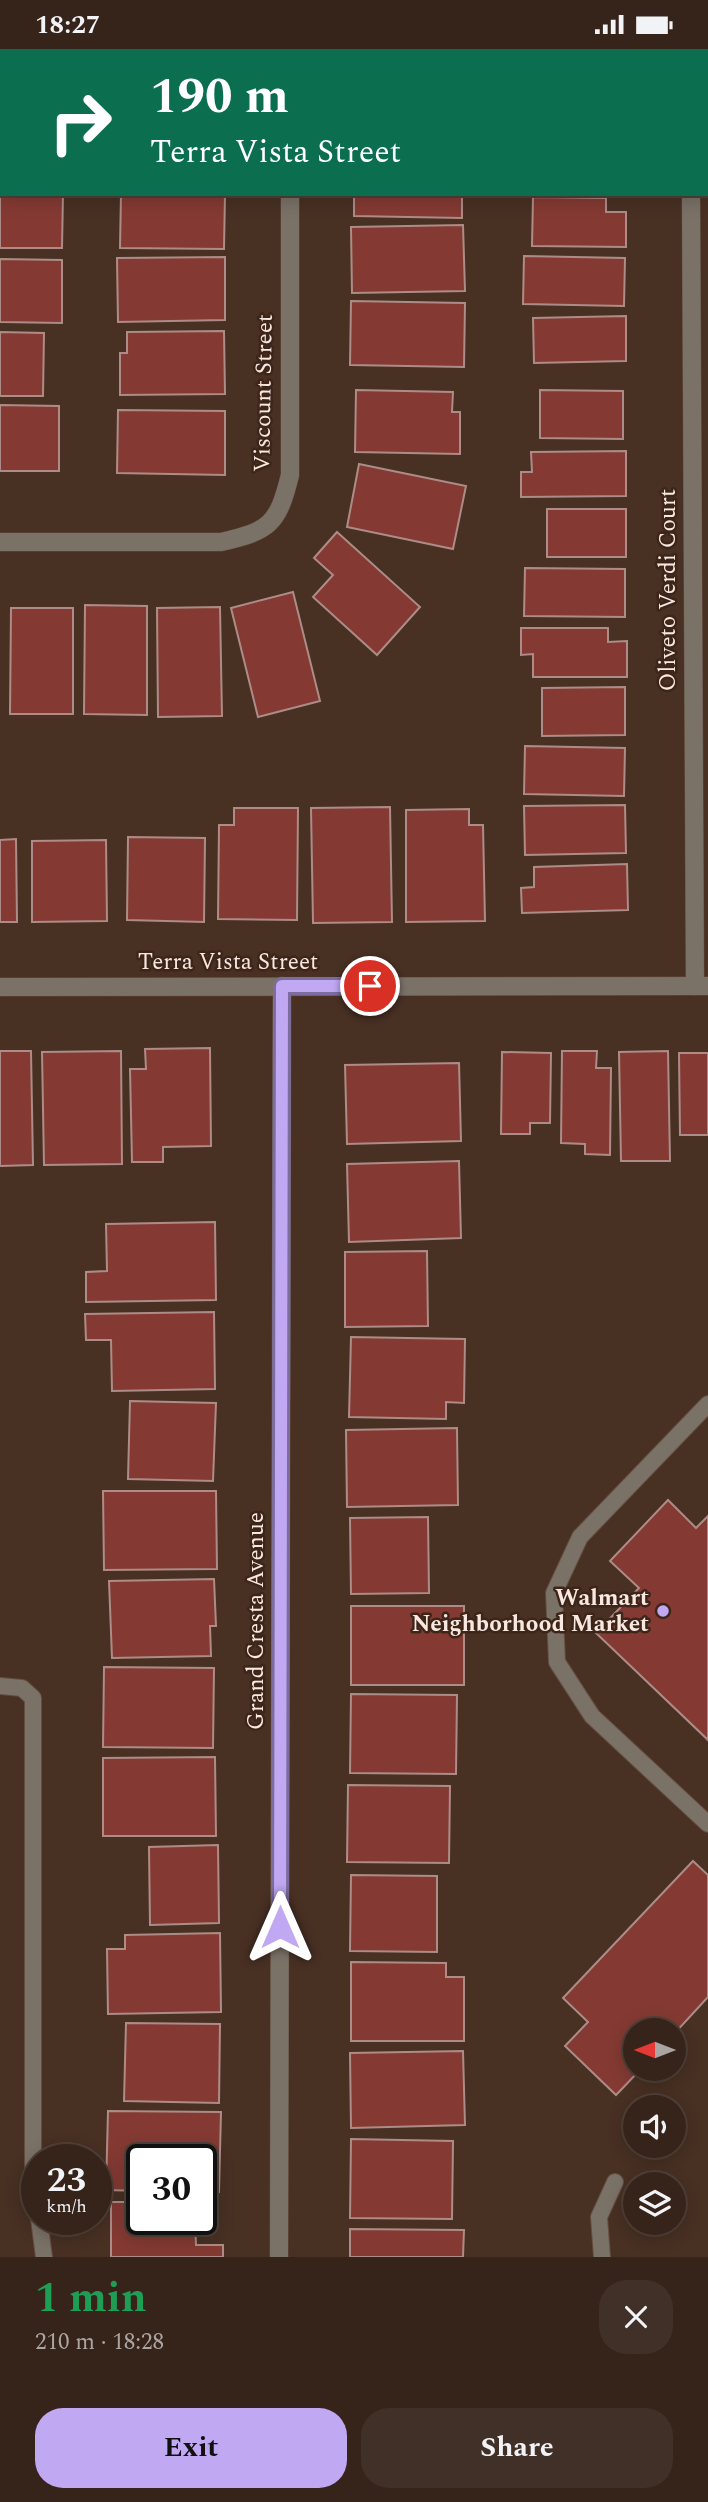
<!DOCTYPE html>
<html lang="en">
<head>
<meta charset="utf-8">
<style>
	body { margin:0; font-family:Spectral,serif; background:#413027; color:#f1f3f6; height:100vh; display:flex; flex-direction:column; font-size:26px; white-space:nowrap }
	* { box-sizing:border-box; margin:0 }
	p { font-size:23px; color:#aaa4a2 }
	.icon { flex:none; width:38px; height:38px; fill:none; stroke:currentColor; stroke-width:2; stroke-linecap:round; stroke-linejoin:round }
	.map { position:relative; height:2208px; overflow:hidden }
	.drawer { display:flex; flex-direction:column; background:#36241a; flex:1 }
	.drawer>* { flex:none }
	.guide { position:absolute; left:0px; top:0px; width:709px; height:147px; box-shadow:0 4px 18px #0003,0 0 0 2px #504139; background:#0b6e4f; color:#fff; overflow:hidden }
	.needle { width:46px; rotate:270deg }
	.controls { position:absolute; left:623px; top:1969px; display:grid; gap:14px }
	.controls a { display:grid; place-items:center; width:63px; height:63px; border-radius:50%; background:#36241a; box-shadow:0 4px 18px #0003,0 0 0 2px #504139; font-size:35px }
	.speed { position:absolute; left:21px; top:2095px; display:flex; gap:14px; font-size:35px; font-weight:700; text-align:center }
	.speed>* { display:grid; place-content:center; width:91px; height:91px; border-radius:50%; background:#36241a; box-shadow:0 4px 18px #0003,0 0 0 2px #504139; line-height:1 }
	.speed small { font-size:18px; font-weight:400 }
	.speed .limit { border:4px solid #111; border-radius:10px; background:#fff; color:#111 }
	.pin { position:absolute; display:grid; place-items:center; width:60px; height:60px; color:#fff; margin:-30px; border:4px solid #fff; border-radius:50%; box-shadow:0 2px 7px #0007 }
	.me { position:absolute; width:77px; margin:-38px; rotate:0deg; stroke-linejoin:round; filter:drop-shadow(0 0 5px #0008) }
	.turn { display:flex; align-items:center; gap:24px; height:147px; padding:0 35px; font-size:32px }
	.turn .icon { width:91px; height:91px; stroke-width:2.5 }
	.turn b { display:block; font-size:49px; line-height:60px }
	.round { display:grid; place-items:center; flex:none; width:74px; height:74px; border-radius:28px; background:#413027 }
	.overview { display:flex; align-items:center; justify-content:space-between; height:119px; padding:0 35px }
	h1 { font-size:42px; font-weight:700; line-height:52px; color:#1e9e55 }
	.cta { display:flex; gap:14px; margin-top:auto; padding:14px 35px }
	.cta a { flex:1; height:80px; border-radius:28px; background:#c0a8f3; color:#111; font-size:28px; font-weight:700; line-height:80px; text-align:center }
	.cta a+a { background:#413027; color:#f1f3f6 }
	.status { display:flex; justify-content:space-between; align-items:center; height:49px; padding:0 35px; background:#36241a; direction:ltr }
	.status svg { height:19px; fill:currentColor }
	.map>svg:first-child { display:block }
	.building { fill:#843a33; stroke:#ad8c87; stroke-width:2 }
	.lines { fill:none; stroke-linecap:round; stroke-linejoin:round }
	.lane-casing { stroke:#644d41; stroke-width:18 }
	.street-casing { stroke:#644d41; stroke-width:19 }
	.path { stroke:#927e73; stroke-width:4.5; stroke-dasharray:5 5; stroke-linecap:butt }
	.lane { stroke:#7a7167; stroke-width:16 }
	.street { stroke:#7a7167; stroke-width:18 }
	.route-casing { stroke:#7d6d9e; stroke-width:18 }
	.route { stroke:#c0a8f3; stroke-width:12 }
	.poi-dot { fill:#c0a8f3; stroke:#3d2619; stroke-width:2.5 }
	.labels { text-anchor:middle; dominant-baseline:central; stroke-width:5; stroke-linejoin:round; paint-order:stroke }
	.street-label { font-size:23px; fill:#f8e8e0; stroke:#3d2619 }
	.poi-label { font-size:23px; font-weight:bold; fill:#f8e8e0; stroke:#3d2619; text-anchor:end }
</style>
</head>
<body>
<div class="status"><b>18:27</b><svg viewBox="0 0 49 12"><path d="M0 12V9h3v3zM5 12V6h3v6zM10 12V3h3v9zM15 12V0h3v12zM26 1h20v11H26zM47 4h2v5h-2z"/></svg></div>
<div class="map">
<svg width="708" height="2208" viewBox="0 0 708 2208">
	<rect width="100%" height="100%" fill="#483023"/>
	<!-- building -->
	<g class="building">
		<polygon points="0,0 63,0 63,2 2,2 0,50"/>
		<rect x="120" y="0" width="103" height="2"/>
		<rect x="0" y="60" width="2" height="65"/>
		<polygon points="0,135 2,145 63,145 62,199 0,199"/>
		<polygon points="121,145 225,145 224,200 120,199"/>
		<polygon points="354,145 462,145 462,169 354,167"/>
		<polygon points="533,148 606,149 606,163 626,163 626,198 532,197"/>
		<polygon points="463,176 465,242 352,244 351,178"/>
		<polygon points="524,207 625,209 624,257 523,255"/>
		<polygon points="225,208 225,271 118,273 117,209"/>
		<polygon points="0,210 62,211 62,274 0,273"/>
		<polygon points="351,252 465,254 464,318 350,316"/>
		<polygon points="626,267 626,312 534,314 533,269"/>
		<polygon points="224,282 225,345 120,346 120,304 127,304 127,283"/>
		<polygon points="0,283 44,284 43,347 0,347"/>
		<polygon points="356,341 453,343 452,363 460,363 460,405 355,403"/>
		<polygon points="540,341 623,342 623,390 540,389"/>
		<polygon points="0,356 59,357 59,422 0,422"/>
		<polygon points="118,361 225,362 225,426 117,424"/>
		<polygon points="626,402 626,447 521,448 521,423 532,423 531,403"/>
		<polygon points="359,415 466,437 453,500 347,478"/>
		<rect x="547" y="460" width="79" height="48"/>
		<polygon points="337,483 420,558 377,606 313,548 333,526 314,509"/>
		<polygon points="525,519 625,520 625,568 524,567"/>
		<polygon points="293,543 320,652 258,668 231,559"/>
		<polygon points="85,556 147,557 147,666 84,665"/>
		<polygon points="220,558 222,667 158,668 157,559"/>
		<polygon points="11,559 73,559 73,665 10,665"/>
		<polygon points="521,579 608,579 608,593 627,592 627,628 533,628 533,605 521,606"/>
		<polygon points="625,638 625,686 542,687 542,639"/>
		<polygon points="525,697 625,699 624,747 524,745"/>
		<polygon points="625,756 626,804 525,806 524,757"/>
		<polygon points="390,758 392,873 313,874 311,759"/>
		<polygon points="234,759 298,759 297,871 218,870 219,776 234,776"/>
		<polygon points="469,760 469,776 483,776 485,872 406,873 406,761"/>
		<polygon points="128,788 205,789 204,873 127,871"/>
		<polygon points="16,790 17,873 0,873 0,791"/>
		<polygon points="106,791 107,872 32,873 32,792"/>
		<polygon points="627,815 628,861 522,864 521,839 534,838 534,818"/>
		<polygon points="210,999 211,1097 163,1098 163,1113 132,1113 130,1020 146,1020 145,1000"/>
		<polygon points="0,1002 31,1002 33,1116 0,1117"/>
		<polygon points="121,1002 122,1115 44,1116 42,1003"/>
		<polygon points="562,1002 597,1002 596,1019 611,1019 610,1106 585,1105 585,1095 561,1094"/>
		<polygon points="668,1002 670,1112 621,1112 619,1003"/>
		<polygon points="502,1003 551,1004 550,1074 530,1074 530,1085 501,1085"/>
		<polygon points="679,1004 708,1004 708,1086 680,1086"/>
		<polygon points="459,1014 461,1092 347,1095 345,1016"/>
		<polygon points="459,1112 461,1189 349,1193 347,1115"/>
		<polygon points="215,1173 216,1251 86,1253 86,1223 107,1222 106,1175"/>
		<polygon points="427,1202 428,1277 345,1278 345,1203"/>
		<polygon points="214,1263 215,1340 112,1342 111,1291 86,1291 85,1265"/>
		<polygon points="351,1288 465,1290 464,1354 446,1353 446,1370 349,1368"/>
		<polygon points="130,1352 216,1354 213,1432 128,1430"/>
		<polygon points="457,1379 458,1456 347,1458 346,1381"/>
		<polygon points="103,1442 216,1442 217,1520 104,1521"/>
		<polygon points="668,1451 696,1479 708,1467 708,1691 596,1584 639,1539 610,1512"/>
		<polygon points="428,1468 429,1544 351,1545 350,1469"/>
		<polygon points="214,1530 216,1577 210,1577 211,1607 112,1609 109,1532"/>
		<rect x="351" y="1557" width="113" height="79"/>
		<polygon points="104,1618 214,1619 213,1699 103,1698"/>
		<polygon points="351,1645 457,1646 456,1725 350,1724"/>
		<polygon points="215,1708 216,1787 103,1787 103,1709"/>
		<polygon points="348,1736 450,1737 449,1814 347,1813"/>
		<polygon points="218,1796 219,1874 150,1876 149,1798"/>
		<polygon points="693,1812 708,1826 708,1948 674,1985 674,1981 635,1981 635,2020 641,2020 616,2046 565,1997 588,1973 563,1949"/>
		<polygon points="351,1826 437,1827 437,1903 350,1902"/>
		<polygon points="220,1884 221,1963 108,1965 107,1900 125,1900 125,1886"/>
		<polygon points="351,1913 446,1914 446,1928 464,1928 464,1992 351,1992"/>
		<polygon points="126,1974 220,1975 219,2054 124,2052"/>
		<polygon points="463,2002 465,2076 351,2079 350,2004"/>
		<polygon points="108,2062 221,2063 219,2143 201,2143 201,2110 142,2110 142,2142 106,2141"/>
		<polygon points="351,2090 453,2092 452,2170 350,2169"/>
		<polygon points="111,2153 142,2153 142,2170 195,2170 196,2196 223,2196 223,2208 111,2208"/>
		<polygon points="350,2180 464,2181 463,2208 350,2208"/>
	</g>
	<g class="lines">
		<defs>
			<g id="lane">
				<polyline points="708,1355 580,1488 554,1544 557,1613 592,1667 708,1775"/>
				<polyline points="0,1637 22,1639 33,1649 33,2130 37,2156"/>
				<polyline points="39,2170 44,2208"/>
				<polyline points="602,2208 599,2168 615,2133"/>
			</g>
			<g id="street">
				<polyline points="289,0 289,2"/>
				<polyline points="691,0 691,2"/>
				<polyline points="691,145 695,937"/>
				<path d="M0,493H221C270,482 278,475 290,426V145"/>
				<polyline points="0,938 708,937"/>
				<polyline points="279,2208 282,937"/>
			</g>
		</defs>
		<!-- lane casing -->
		<use href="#lane" class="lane-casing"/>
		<!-- street casing -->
		<use href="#street" class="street-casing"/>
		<!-- path -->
		<polyline class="path" points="410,0 413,2"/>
		<!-- lane -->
		<use href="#lane" class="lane"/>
		<!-- street -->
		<use href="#street" class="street"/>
	</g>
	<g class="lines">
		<defs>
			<polyline id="route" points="280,1878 282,937 370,937"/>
		</defs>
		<!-- route casing -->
		<use href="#route" class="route-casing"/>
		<!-- route -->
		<use href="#route" class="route"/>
	</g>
	<!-- markers -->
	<circle class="poi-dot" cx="663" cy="1562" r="7"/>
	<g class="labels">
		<!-- street labels -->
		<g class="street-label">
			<text transform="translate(264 344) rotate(-89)">Viscount Street</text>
			<text transform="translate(668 541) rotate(-90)">Oliveto Verdi Court</text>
			<text x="228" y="913">Terra Vista Street</text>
			<text transform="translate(256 1572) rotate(-90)">Grand Cresta Avenue</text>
		</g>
		<!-- poi labels -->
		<g class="poi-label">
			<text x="649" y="1549">Walmart<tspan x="649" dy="26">Neighborhood Market</tspan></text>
		</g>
	</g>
</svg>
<div class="controls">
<a><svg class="needle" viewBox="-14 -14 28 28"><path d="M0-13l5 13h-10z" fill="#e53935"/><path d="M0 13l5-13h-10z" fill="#aaa4a2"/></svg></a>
<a><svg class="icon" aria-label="sound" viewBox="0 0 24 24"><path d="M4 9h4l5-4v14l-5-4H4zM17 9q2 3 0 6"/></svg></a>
<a><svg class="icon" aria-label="layers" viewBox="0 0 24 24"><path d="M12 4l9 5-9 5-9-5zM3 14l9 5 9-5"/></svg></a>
</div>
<div class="speed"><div>23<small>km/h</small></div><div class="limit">30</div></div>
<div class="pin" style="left:370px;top:937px;background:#d93025"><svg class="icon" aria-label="arrive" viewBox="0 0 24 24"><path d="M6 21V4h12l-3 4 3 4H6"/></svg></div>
<svg class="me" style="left:280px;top:1878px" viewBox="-20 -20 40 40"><path d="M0-17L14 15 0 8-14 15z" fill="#c0a8f3" stroke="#fff" stroke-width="4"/></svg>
<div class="guide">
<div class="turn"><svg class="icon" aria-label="right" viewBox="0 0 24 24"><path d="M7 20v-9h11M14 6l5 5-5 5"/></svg><div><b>190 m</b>Terra Vista Street</div></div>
</div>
</div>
<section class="drawer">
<div class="overview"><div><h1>1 min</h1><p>210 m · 18:28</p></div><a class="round"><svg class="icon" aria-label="close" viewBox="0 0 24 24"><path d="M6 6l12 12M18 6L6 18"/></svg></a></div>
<div class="cta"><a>Exit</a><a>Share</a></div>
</section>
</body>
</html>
